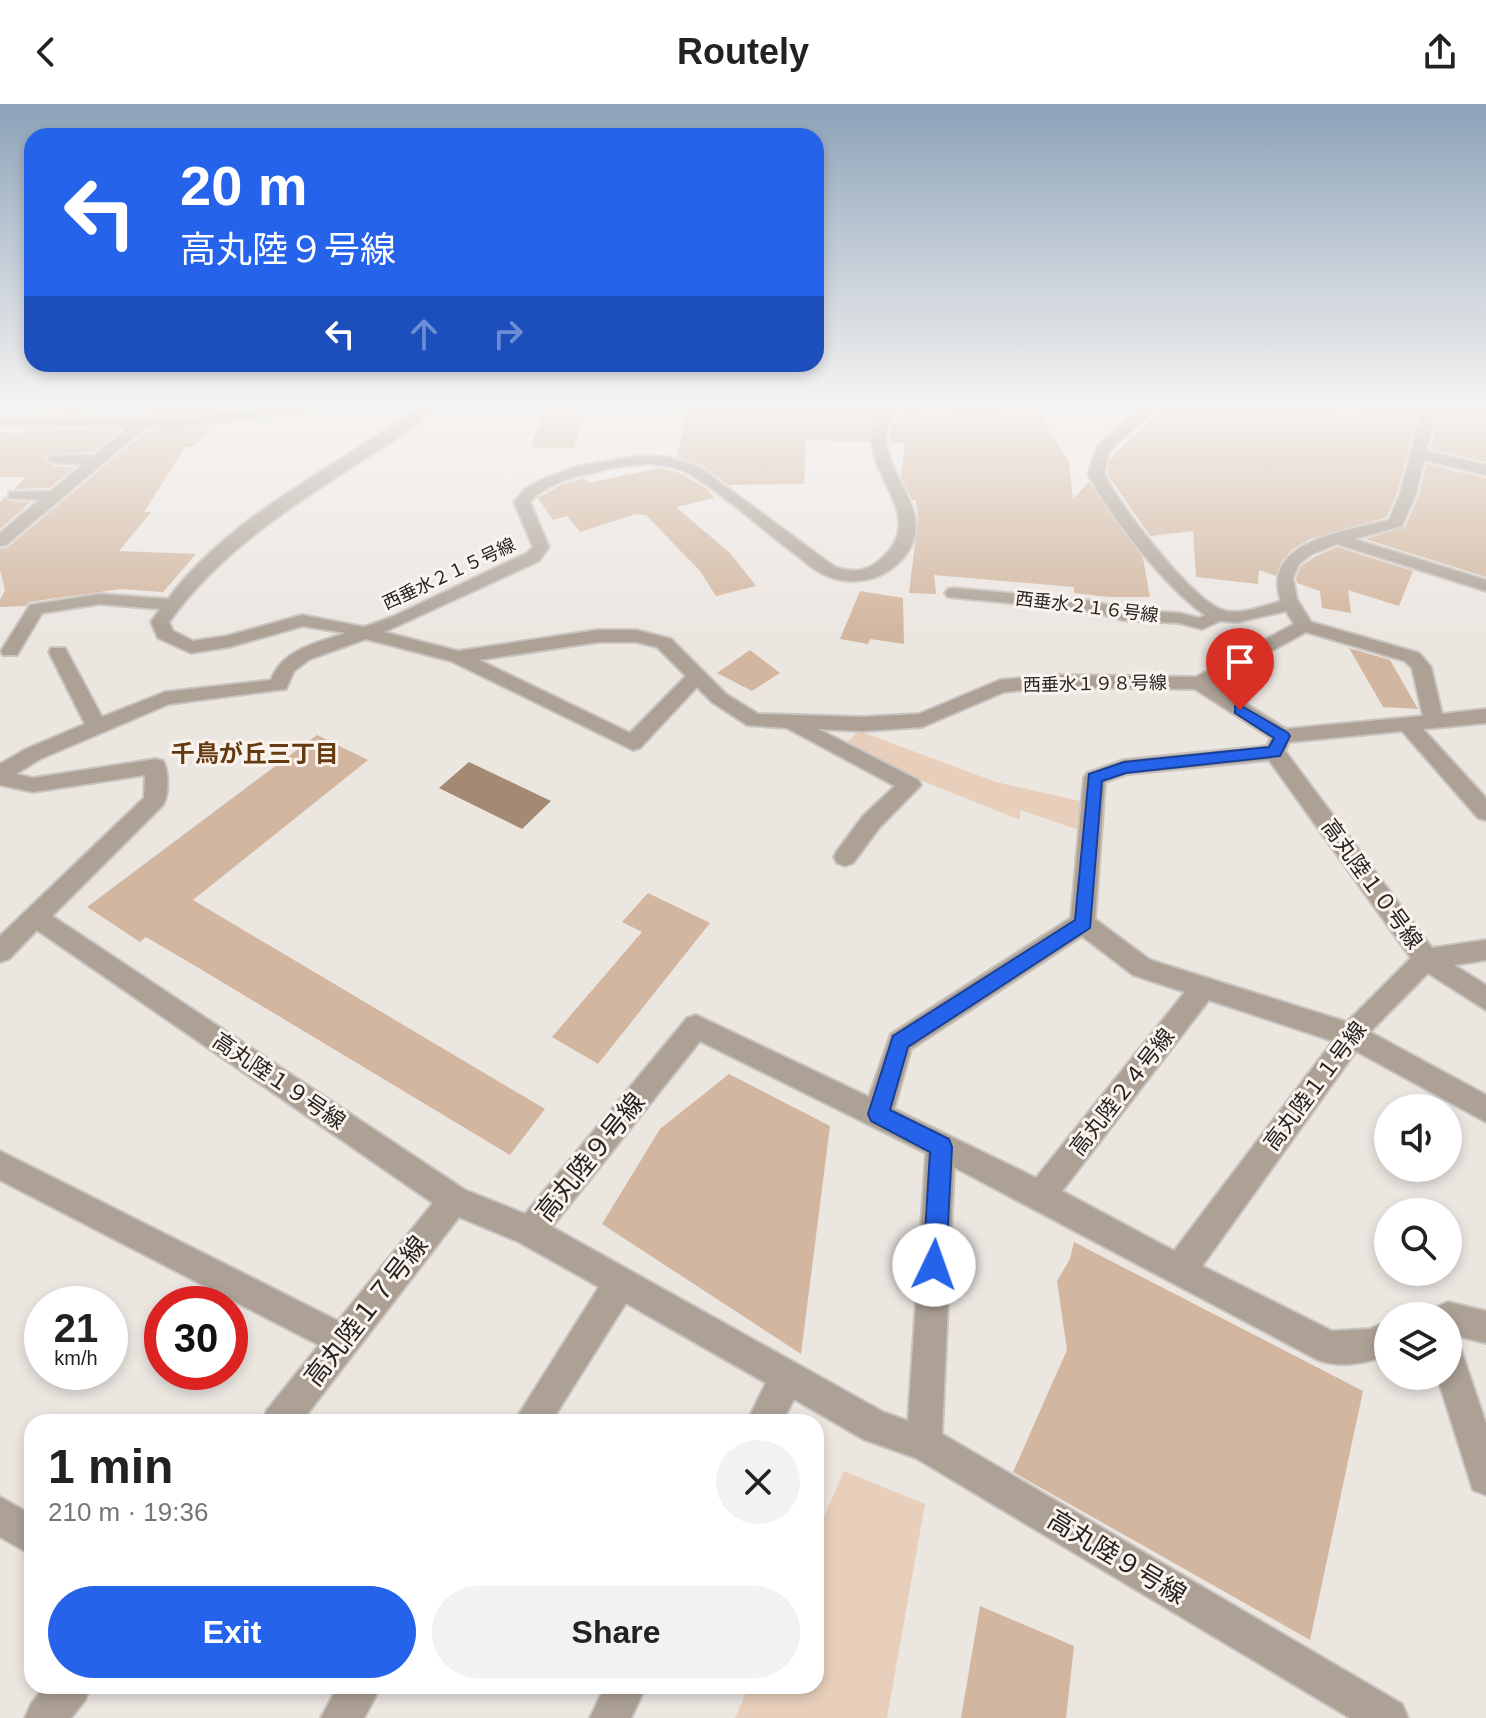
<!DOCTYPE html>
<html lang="en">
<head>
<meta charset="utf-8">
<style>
	body { margin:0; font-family:Helvetica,"Noto Sans JP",sans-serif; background:#f2f2f2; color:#222; height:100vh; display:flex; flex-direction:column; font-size:30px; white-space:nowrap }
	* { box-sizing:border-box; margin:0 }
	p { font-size:26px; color:#767676 }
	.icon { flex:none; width:44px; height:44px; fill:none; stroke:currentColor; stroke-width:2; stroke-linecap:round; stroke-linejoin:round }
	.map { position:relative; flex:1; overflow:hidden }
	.drawer { position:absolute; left:24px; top:1310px; width:800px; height:280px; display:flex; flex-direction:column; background:#fff; border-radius:24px; box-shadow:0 4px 12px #0003 }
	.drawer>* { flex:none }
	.top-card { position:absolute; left:24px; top:24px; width:800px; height:244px; border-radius:24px; box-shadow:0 4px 12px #0003; background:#2563eb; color:#fff; overflow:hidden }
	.tools { position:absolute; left:1374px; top:990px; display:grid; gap:16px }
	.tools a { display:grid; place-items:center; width:88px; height:88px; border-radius:50%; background:#fff; box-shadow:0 4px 12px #0003; font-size:40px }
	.speed { position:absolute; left:24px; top:1182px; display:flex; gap:16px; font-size:40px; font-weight:700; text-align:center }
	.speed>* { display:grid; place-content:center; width:104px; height:104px; border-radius:50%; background:#fff; box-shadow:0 4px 12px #0003; line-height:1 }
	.speed small { font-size:20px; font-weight:400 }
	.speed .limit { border:12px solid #d22; background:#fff; color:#111 }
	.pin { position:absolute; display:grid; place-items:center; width:68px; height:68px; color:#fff; margin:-82px -34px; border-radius:50% 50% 50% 0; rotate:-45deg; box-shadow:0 0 8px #0007 }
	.pin .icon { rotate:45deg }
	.me { position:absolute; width:88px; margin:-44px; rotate:3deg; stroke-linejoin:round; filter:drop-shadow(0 0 6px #0008) }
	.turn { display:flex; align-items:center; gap:28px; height:168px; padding:0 24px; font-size:36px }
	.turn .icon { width:104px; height:104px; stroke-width:2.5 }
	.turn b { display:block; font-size:56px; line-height:68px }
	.lanes { display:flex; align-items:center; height:76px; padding:0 24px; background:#0003; justify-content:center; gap:40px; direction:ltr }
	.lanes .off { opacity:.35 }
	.round { display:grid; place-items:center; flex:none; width:84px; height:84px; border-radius:42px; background:#f2f2f2 }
	.overview { display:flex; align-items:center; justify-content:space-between; height:136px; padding:0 24px }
	h1 { font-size:48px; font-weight:800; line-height:60px }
	.primary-button { display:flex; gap:16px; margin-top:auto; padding:16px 24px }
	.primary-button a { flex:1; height:92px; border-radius:48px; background:#2563eb; color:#fff; font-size:32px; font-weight:800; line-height:92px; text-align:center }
	.primary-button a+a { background:#f2f2f2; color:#222 }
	header { display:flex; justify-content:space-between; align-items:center; height:104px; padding:0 24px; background:#fff; font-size:36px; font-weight:800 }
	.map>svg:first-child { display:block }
	.green { fill:#e8cfbb }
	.water { fill:#a48973 }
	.building { fill:#d2b69f }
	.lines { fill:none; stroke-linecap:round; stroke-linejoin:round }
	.minor-casing { stroke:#c8c3be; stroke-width:4 }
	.minor { fill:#ada196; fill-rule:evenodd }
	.route { fill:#2563eb; stroke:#184099; stroke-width:2 }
	.labels { text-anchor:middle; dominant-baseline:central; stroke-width:6; stroke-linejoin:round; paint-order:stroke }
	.far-street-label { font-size:18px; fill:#262321; stroke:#faf3ee }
	.street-label { font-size:22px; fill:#262321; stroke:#faf3ee }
	.neighbourhood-label { font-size:24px; font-weight:bold; fill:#643a10; stroke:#faf3ee }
	.near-street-label { font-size:26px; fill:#262321; stroke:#faf3ee }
</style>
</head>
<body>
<header><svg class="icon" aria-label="back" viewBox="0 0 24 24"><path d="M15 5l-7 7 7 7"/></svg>Routely<svg class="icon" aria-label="share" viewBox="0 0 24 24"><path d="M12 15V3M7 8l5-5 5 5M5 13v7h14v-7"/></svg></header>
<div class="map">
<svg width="1486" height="1614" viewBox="0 0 1486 1614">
	<rect width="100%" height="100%" fill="#ece6e1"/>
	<!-- green -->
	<g class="green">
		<polygon points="859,627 996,678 1084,698 1082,727 1020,706 1020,716 840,644"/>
		<polygon points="844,1367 925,1400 887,1614 735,1614 749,1582 816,1582 816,1431"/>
	</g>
	<!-- water -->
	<polygon class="water" points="469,658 551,697 522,725 439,684"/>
	<!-- building -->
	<g class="building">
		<polygon points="46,302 89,302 80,311 38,310"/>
		<polygon points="156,302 228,302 225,306 181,312 147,312"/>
		<polygon points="688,302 871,302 880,303 870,326 870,338 806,336 804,380 728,381 701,361 677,353"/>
		<polygon points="951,302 997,302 998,310 1039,309 1069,358 1073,395 1089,378 1143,454 1150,493 1109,493 1074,489 1074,483 934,471 936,490 909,489 918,415 916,396 912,396 901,373 905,339 890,339 890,327 900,305 952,308"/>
		<polygon points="1164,302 1222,302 1259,317 1266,314 1271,302 1298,302 1318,307 1320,303 1357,311 1357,302 1420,302 1397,389 1387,413 1310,435 1293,445 1281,458 1276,472 1259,466 1258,480 1196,473 1193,427 1150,432 1107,370 1110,355"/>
		<polygon points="1440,302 1486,302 1486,358 1430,345"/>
		<polygon points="543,310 584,311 574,344 530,343"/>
		<polygon points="211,322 194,343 185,343 144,408 151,408 119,447 196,450 163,488 121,485 29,498 26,502 0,503 0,496 5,486 0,466 0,445 8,443 147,326"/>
		<polygon points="25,324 121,326 93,348 48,350 45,356 54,362 75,363 50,384 14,385 26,373 0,373 0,328 21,329"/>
		<polygon points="1426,360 1486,374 1486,473 1365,435 1405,423 1419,391"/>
		<polygon points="659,364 678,368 706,384 714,394 676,403 730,449 756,482 716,492 700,467 646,411 636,410 580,428 567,412 553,416 538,394 561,381 584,374 589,379"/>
		<polygon points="6,392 9,397 31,398 0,425 0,398"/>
		<polygon points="1337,443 1413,467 1399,502 1348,486 1351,509 1322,504 1320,487 1297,479 1296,474 1301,462 1314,453"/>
		<polygon points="860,487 903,494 904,540 870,535 868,540 840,535"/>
		<polygon points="1349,544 1390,556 1418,605 1383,603"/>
		<polygon points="750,546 780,569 752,587 717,569"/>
		<polygon points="317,631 368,656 193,796 545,1005 510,1051 197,863 146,833 140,838 87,803"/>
		<polygon points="648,789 710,819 598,960 552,933 642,828 622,818"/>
		<polygon points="729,970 830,1022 801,1250 602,1120 660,1025"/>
		<polygon points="1074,1138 1363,1287 1310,1536 1013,1368 1067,1246 1057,1177 1070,1155"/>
		<polygon points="980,1502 1074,1542 1066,1614 961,1614"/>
	</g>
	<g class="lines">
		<defs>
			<g id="minor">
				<polygon points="278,302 315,302 308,306 181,323 146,323 6,441 0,442 0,429 39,396 9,394 9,388 51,387 83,360 55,359 48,355 50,352 94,351 129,323 0,321 0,313 181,315"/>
				<path d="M420,302H436C412,328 375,347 346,367C279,410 216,453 169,518L173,527L193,537L227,532L302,511L364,523L392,513L527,449L533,443L514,398L525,385L539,377L575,363L637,352L668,353L699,363L835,463C853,469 867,468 881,455C928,413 868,376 872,330C873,321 880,310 884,302H898C894,310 887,320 886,330C883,370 932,404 910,444C893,474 856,485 825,471C813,466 802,455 791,447C758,422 725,391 690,370C662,354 624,361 595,368C572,373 546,380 530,398L549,443L539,457L384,528L458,547L598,526H636L671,535L726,590L758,610L863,613L919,610L1000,576L1054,571L1196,573L1294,520L1286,507L1238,518L1220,517L1202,525L1179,519L1123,516L1091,507L948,493L945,489L948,485L954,484L1093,497L1124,506L1179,509L1199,514L1205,511C1164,482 1111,414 1088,370L1097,342L1143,302H1158L1109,347L1104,370C1121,403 1187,490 1220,505C1238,513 1263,502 1281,497C1259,436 1349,427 1389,416L1400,390L1423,302H1437L1426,347L1486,361V371L1424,356L1416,390L1402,422L1354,435L1486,476V487L1337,440L1312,450L1299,460L1293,474L1297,495L1311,518L1419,549L1431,563L1442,610L1486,605V619L1423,625L1486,694V716L1478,714L1402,627L1289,638L1285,647L1432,844L1486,836V856L1454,861L1486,881V906L1428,869L1370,928L1486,991V1018L1356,947L1202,1162L1332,1227L1370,1225L1388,1217V1250C1368,1260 1339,1264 1318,1256L954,1063L942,1330L1402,1600L1408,1614H1350L916,1354L863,1335L794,1295L782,1318H747L766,1279L626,1199L551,1318H514L599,1183L519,1138L459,1113L301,1318H262L267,1306L319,1241L0,1076V1047L338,1217L433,1099L37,826L9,855L0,858V832L144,694L145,671L33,688L0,681V660L26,645L85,620L49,548L51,544H65L102,613L165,588L271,576C282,545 318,539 346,529L303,522L229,543L191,549L158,534L151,518L160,505L100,500L42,509L17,551H3L1,547L30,501L100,490L168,495C231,410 336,364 420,302ZM1306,528L1405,557L1412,564L1423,612L1286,625L1213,579ZM366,535L451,557L633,646L640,644L697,583L712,598L747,621L787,624L895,682L863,712L837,747L834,753L837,759L845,762L853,759L879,724L921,681L918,676L818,625L863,627L922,623L1004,588L1054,583L1195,585L1271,634L1267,642L1124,656L1087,669L1084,674L1071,814L891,930L869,993L696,911L687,914L525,1110L465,1086L52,812L163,701C169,691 169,667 163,657L156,655L33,674L16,670L40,655L169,600L286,585L294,567L310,555ZM598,538H636L657,543L686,572L630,629L479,556ZM1269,656L1411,854L1347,918L1150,856L1095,815L1105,678L1127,670ZM1082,832L1133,871L1185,888L1036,1074L894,1005L911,945ZM1209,896L1333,937L1174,1147L1062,1087ZM700,937L926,1049L908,1317L883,1308L552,1123Z"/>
				<polygon points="1225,302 1268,302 1263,313 1258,314"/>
				<polygon points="1448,1198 1486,1207 1486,1239 1448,1230 1448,1212 1433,1212 1437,1203"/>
				<polygon points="1448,1238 1460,1243 1486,1320 1486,1391 1473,1386 1437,1272 1448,1272"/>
				<polygon points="0,1393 32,1411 32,1451 0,1433"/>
				<polygon points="45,1582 91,1582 85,1596 71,1614 25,1614 31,1600"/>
				<polygon points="338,1582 381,1582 364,1614 321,1614"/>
				<polygon points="605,1582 646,1582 631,1614 590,1614"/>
			</g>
		</defs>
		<!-- minor casing -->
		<use href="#minor" class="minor-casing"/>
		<!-- minor -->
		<use href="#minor" class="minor"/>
	</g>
	<!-- sky -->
	<linearGradient id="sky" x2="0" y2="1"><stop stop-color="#8da3b9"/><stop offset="0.57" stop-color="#f6f4f2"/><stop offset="1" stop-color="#f6f4f2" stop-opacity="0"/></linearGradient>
	<rect width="1486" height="528" fill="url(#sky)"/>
	<!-- route -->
	<polygon class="route" points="1240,601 1288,629 1290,632 1280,652 1126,669 1102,677 1090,824 908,943 890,1006 949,1035 952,1043 946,1161 943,1169 934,1173 926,1169 923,1161 930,1048 871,1017 868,1010 893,932 1075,816 1089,670 1124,658 1269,643 1274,634 1235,609 1235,602"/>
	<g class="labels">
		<!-- far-street labels -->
		<g class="far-street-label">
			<text transform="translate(449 470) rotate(-25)">西垂水２１５号線</text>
			<text transform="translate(1087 503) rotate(7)">西垂水２１６号線</text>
			<text transform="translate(1095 580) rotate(-1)">西垂水１９８号線</text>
		</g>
		<!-- street labels -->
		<g class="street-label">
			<text transform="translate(1372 780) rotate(54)">高丸陸１０号線</text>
			<text transform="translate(279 977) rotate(34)">高丸陸１９号線</text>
			<text transform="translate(1315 982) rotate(-53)">高丸陸１１号線</text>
			<text transform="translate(1122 988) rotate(-52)">高丸陸２４号線</text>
		</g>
		<!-- neighbourhood labels -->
		<g class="neighbourhood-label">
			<text x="255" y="649">千鳥が丘三丁目</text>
		</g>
		<!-- near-street labels -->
		<g class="near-street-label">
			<text transform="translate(590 1053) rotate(-51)">高丸陸９号線</text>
			<text transform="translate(366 1207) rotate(-52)">高丸陸１７号線</text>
			<text transform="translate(1117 1453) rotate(31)">高丸陸９号線</text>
		</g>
	</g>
</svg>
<div class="tools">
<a><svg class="icon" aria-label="sound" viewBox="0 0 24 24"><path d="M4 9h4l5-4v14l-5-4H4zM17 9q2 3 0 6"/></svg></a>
<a><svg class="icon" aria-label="search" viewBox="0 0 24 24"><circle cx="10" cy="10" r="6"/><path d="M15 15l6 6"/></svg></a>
<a><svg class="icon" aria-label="layers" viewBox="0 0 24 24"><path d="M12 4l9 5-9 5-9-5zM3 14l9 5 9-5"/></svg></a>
</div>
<div class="speed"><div>21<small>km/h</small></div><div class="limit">30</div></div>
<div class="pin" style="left:1240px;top:606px;background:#d93025"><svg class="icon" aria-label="arrive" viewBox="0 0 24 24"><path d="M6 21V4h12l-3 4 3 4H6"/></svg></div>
<svg class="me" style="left:934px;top:1161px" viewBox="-20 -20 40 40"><circle r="19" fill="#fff"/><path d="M0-13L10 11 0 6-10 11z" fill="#2563eb"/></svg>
<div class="top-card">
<div class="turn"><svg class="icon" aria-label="left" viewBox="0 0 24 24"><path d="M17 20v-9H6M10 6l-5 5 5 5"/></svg><div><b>20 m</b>高丸陸９号線</div></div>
<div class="lanes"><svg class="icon" aria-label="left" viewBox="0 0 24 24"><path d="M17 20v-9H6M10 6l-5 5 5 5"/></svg><svg class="icon off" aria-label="ahead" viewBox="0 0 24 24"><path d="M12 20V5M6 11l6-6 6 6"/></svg><svg class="icon off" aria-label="right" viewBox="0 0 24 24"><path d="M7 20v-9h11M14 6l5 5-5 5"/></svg></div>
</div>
<section class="drawer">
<div class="overview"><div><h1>1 min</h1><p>210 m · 19:36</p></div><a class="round"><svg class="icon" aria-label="close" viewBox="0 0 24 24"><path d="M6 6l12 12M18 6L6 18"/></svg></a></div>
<div class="primary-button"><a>Exit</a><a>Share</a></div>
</section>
</div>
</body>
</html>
